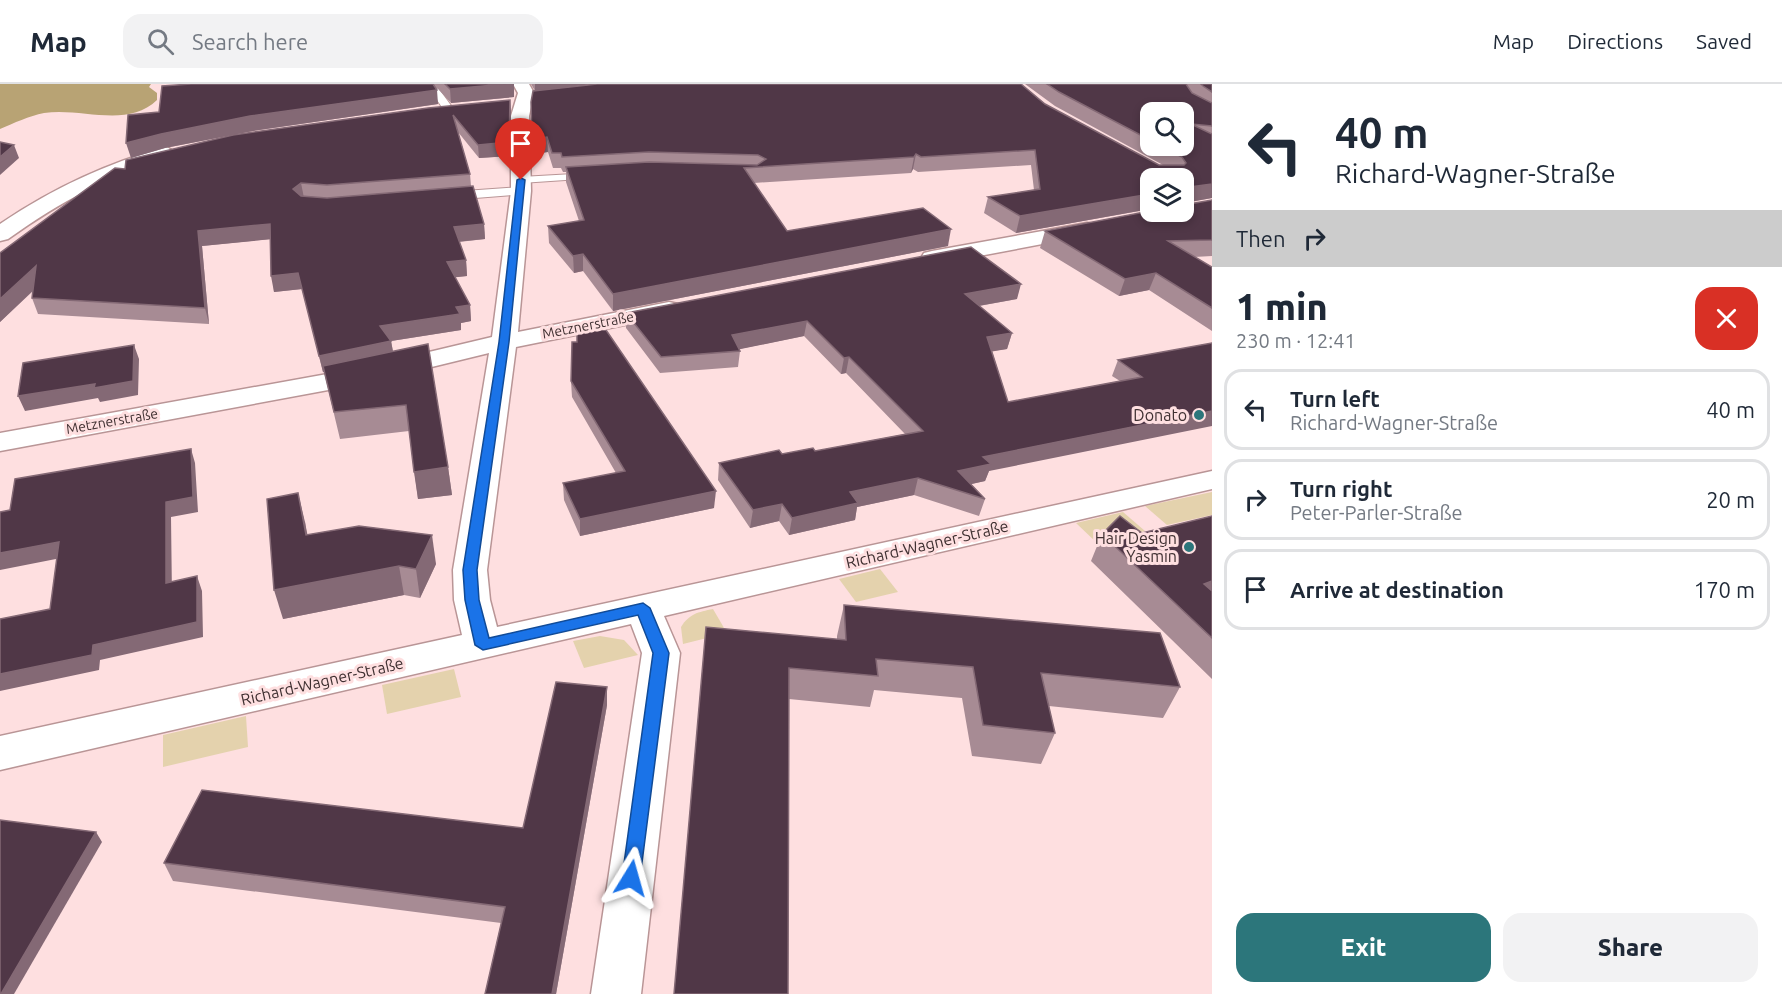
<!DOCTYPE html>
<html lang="en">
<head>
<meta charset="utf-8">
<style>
	body { margin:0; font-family:Ubuntu,sans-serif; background:#f2f2f3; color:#1f2937; height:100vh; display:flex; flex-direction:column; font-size:22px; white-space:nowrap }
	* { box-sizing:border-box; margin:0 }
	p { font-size:20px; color:#747a83 }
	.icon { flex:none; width:33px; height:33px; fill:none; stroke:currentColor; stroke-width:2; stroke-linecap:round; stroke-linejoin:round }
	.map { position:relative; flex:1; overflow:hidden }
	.sheet { display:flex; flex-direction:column; background:#fff; width:570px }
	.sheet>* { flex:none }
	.top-card { background:#fff; color:#1f2937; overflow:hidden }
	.tools { position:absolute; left:1140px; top:18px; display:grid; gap:12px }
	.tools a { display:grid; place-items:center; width:54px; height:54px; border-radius:12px; background:#fff; box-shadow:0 3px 9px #0003; font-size:30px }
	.pin { position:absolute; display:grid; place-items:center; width:51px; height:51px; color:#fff; margin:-62px -26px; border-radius:50% 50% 50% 0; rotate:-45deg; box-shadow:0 0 6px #0007 }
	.pin .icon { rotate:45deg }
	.me { position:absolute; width:66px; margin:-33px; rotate:8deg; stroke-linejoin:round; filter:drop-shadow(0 0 4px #0008) }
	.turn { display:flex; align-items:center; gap:21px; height:126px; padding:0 24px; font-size:27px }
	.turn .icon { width:78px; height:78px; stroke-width:2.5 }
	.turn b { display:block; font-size:42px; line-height:51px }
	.then { display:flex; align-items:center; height:57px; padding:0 24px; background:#0003; gap:12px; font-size:22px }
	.round { display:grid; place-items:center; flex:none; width:63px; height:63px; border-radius:18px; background:#f2f2f3 }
	.summary { display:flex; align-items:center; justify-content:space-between; height:102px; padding:0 24px }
	h1 { font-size:36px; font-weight:800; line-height:45px }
	.button { display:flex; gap:12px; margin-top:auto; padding:12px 24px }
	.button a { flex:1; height:69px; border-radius:18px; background:#2c767b; color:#fff; font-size:24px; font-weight:800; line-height:69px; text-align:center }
	.button a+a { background:#f2f2f3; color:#1f2937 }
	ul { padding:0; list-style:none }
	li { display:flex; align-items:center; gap:18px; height:81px; margin:0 12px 9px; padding:0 12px; border:3px solid #e0e1e3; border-radius:18px }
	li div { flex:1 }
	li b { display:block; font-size:22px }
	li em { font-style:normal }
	header { display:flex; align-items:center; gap:36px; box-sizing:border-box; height:84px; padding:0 30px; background:#fff; border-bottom:2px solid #e0e1e3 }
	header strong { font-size:28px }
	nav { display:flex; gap:33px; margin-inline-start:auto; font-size:21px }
	.search { width:420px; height:54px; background:#f2f2f3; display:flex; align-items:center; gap:15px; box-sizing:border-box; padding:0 21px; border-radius:18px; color:#747a83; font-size:22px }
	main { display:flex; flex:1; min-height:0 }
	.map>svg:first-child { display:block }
	.green { fill:#e4d2ad }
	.forest { fill:#b8a374 }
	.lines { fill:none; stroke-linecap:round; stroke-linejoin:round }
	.service-casing { stroke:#b99596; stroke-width:2 }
	.minor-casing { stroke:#b99596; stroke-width:3 }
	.service { fill:#fff; fill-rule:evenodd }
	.minor { fill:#fff; fill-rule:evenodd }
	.wall { fill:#a78b94; fill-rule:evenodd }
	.shaded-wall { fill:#846975 }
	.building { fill:#503747; stroke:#846975; stroke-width:1.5 }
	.route { fill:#1a73e8; stroke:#114b97; stroke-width:1.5 }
	.poi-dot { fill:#2c767b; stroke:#fedfe0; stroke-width:2 }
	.labels { text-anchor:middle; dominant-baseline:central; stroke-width:6; stroke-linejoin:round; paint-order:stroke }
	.far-street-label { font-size:14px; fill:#3f3031; stroke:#fedfe0 }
	.poi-label { font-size:16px; fill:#3f3031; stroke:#fedfe0; text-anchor:end }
	.street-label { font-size:16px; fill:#3f3031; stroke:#fedfe0 }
</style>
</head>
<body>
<header>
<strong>Map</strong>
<div class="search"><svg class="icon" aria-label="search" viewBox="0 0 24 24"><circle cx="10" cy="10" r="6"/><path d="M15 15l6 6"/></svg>Search here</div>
<nav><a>Map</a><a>Directions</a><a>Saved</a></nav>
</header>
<main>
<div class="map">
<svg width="1212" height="910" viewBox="0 0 1212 910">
	<rect width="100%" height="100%" fill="#fedfe0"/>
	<!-- green -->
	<g class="green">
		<polygon points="1212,408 1212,431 1167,441 1145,422"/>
		<polygon points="1123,428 1145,447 1097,459 1076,439"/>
		<polygon points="880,485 898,508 856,518 839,495"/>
		<path d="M713,525L727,549L683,560L681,543C689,530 698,528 713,525Z"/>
		<polygon points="600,552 624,556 638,571 584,584 573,557"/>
		<polygon points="454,585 461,613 387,630 382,601"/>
		<polygon points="246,632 248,663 163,683 163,651"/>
	</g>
	<!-- forest -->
	<path class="forest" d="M0,0H151L149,3L157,9V16C127,45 81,23 44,29C29,32 14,39 0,45Z"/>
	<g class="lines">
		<defs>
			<g id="service">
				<polygon points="407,0 436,1 455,27 446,29 430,6 411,4"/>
				<polygon points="591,89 595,90 595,94 521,99 515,96 521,93"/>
				<polygon points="521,103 525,104 525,110 450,116 444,112 450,108"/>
			</g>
			<g id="minor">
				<polygon points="513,0 529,0 534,9 529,32 531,107 518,248 669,218 678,220 681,225 678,230 669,232 516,263 487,486 490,516 497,543 1212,387 1212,405 664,532 680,569 641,910 591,910 642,569 631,540 0,686 0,652 462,551 454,516 453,486 489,269 366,299 0,367 0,349 366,283 492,253 511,107 511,32 518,9"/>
				<path d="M167,63L176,69L174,73C112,89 60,118 8,155L0,157V140C52,105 106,79 167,63Z"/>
				<polygon points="1087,139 1095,140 1098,145 1095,150 932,181 924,179 921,174 924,169 932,167"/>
			</g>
		</defs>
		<!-- service casing -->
		<use href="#service" class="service-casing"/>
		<!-- minor casing -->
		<use href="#minor" class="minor-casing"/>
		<!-- service -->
		<use href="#service" class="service"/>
		<!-- minor -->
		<use href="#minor" class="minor"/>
	</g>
	<!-- wall -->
	<g class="wall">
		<polygon points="191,0 514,0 514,13 451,19 438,5 435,4 438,20 253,47 165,64 131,74 159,28"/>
		<polygon points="531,0 592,0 535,7"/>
		<path d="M597,0L1045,20L1159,81H1163L1055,22L1025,0H1212V114L1184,119V121L1212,116V172L1194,173L1212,183V247L1149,206L1119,212L1040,164L1045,147L1184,128V94H1150V125L1016,149L984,129L988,113L1034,106L1031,81L918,88L913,85L911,89L754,99L787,147L948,162L613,227L583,187L574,189L549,159L548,142L579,137L566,98V88H563L561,84H553L548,68L532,70ZM1150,28L1184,62H1150Z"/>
		<polygon points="510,16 511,28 510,72 479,74 458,48 470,90 471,102 484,140 485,155 459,158 466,176 467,192 455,193 470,221 471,237 461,239 461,246 391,257 393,267 448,383 452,411 418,415 409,347 340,355 324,288 323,288 302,205 274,208 270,155 202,162 209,240 38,230 32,214 33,207 0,238 0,169 125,85"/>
		<polygon points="1017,215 979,222 1012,249 1007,265 992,267 1008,318 1120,297 1112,292 1118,276 1212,259 989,387 985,397 971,400 985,415 979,432 914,411 857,423 855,436 789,451 779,437 750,444 718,396 719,379 815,367 905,350 846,289 841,290 804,252 739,265 740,267 738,283 660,289 626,244 626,229"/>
		<polygon points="571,297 714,424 580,452 564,416 563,399 616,389 572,313"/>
		<polygon points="1212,432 1212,595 1091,477 1102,450 1142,449"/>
		<polygon points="305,438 307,451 436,480 420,514 404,511 283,535"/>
		<polygon points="844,521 1180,603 1163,634 1049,622 1055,649 1041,680 972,672 962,614 874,606 870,623 789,615 706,543 837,556 837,552"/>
		<polygon points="607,603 607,621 556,910 485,910 501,839 173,797 164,779 523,744"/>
	</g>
	<!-- shaded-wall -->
	<g class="shaded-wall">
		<polygon points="505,0 514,0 514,13 451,19 450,5"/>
		<polygon points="535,0 592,0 535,7"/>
		<polygon points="437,6 438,20 253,47 165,64 131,74 126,59 161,50 250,32"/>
		<polygon points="510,16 511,28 510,72 479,74 478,61"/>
		<polygon points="547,53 548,68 532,70 532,55"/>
		<polygon points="14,61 19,74 0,91 0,73"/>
		<polygon points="916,70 913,85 911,89 914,73"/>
		<polygon points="301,99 304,114 293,105"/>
		<polygon points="1212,100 1212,114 1184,119 1190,103"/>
		<polygon points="1150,110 1150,125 1016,149 1020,132"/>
		<polygon points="270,140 273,155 202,162 209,240 205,224 198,147"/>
		<polygon points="484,140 485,155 455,158 454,143"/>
		<polygon points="951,145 948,162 613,227 613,210"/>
		<polygon points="583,170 583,187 574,189 573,172"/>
		<polygon points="466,176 467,192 449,194 447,178"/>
		<polygon points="36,182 43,197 0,238 0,215"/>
		<polygon points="298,189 302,205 274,208 271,192"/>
		<polygon points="1156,189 1149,206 1119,212 1125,195"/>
		<polygon points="1021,200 1017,215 961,225 965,210"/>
		<polygon points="470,221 471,237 461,239 461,246 391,257 394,274 323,288 319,272 380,242 456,223"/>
		<polygon points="807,237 804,252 731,267 732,251"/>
		<polygon points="1012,249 1007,265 983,269 987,253"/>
		<polygon points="134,261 139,275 138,311 100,318 98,314 25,327 18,312"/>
		<polygon points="849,273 846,289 841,290 844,274"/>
		<polygon points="1212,327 1212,342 989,387 985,397 954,404 958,387 983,373"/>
		<polygon points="191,365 195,379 198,428 171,433 172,514 166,499 166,418"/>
		<polygon points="448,383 452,411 418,415 414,388"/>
		<polygon points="918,394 914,411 857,423 855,436 789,451 792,434 850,408"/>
		<polygon points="716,407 714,424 580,452 580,435"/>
		<polygon points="298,409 305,438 313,480 306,451"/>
		<polygon points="782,420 779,437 750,444 753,426"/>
		<polygon points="432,451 436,480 420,514 416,485"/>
		<polygon points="59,458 66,473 0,486 0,469"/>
		<polygon points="399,482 404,511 283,535 274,506"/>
		<polygon points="197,492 202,507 203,553 100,576 99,586 0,607 0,590"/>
		<polygon points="1212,497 1212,520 1204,500"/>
		<polygon points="607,603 607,621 556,910 552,910"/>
		<polygon points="96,748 102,758 14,910 1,910"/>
	</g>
	<!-- building -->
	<g class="building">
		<polygon points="191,0 433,0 437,6 250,32 161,50 126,59 128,31 159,28 162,2"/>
		<polygon points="445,0 505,0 450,5"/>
		<polygon points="597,0 1021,0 1045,20 1159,81 1184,81 1186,79 1182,73 1160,62 1184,62 1184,28 1150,28 1150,56 1059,8 1047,0 1186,0 1192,9 1212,19 1212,42 1191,40 1212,50 1212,100 1190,103 1188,110 1184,110 1184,94 1150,94 1150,110 1020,132 988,113 1040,105 1035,66 921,73 916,70 914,73 744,84 787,147 923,124 951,145 613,210 583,170 573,172 548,142 584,136 566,83 649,78 757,81 766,75 758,71 649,68 562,73 561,69 552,69 547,53 532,55 531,18 533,7"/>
		<polygon points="1201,0 1212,0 1212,8 1203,2"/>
		<polygon points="510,16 509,58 478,61 453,31 470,90 327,101 301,99 293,105 301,112 327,114 473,102 484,140 454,143 466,176 447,178 470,221 456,223 460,230 380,242 391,257 319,272 298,189 271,192 270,140 198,147 205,224 32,214 36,182 0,215 0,169 115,84 125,85 126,76 233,51 428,24"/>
		<polygon points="0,58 14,61 0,73"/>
		<polygon points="1212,116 1212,156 1168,157 1212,183 1212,224 1156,189 1125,195 1045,147 1150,127 1184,128 1184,121"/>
		<polygon points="971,163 1021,200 965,210 1012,249 987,253 1008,318 1142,293 1118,276 1212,259 1212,327 983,373 991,380 958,387 985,415 918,394 850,408 858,419 792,434 782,420 753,426 719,379 779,366 782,370 813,364 815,367 923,347 849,273 844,274 807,237 732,251 740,267 661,273 626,229"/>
		<polygon points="606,246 716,407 580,435 563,399 625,387 571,297 572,258 577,258 577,247"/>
		<polygon points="428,260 448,383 414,388 406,321 334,328 323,282"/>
		<polygon points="134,261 133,297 94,304 95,300 18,312 23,279"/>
		<polygon points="191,365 193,413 166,418 166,499 197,492 197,538 93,561 92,571 0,590 0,535 50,525 59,458 0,469 0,428 10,426 15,395"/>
		<polygon points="298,409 306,451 359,442 432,451 416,485 399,482 274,506 267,415"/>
		<polygon points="1120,432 1142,449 1212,432 1212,497 1204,500 1212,507 1212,554 1102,450"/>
		<polygon points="844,521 1160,549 1180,603 1041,589 1055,649 983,641 973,583 876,575 878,592 789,584 788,910 674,910 706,543 846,556"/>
		<polygon points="556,598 607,603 552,910 485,910 505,823 164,779 202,706 523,744"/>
		<polygon points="0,736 96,748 1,910 0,910"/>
	</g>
	<!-- route -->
	<polygon class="route" points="521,94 525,96 509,258 477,486 479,516 489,554 643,519 650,524 669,569 640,794 638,800 631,803 624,800 622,794 653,569 638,531 483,566 475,561 465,516 463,486 499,258 517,96"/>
	<!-- markers -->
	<g class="poi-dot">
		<circle cx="1199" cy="331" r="6"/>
		<circle cx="1189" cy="463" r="6"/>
	</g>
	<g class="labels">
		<!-- far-street labels -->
		<g class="far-street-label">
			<text transform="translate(588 241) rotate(-11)">Metznerstraße</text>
			<text transform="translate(112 337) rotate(-10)">Metznerstraße</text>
		</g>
		<!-- poi labels -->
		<g class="poi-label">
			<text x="1187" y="331">Donato</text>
			<text x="1177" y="454">Hair Design<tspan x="1177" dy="18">Yasmin</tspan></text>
		</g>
		<!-- street labels -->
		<g class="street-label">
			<text transform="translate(927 460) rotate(-13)">Richard-Wagner-Straße</text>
			<text transform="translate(322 597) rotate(-13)">Richard-Wagner-Straße</text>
		</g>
	</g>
</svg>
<div class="tools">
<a><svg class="icon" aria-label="search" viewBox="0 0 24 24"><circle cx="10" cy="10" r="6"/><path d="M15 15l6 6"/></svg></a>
<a><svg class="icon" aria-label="layers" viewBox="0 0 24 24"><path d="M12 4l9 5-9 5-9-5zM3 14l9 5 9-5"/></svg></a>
</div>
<div class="pin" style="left:521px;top:96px;background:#d93025"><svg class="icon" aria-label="arrive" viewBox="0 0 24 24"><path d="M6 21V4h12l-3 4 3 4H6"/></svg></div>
<svg class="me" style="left:631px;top:794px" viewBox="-20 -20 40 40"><path d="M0-17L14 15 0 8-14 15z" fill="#1a73e8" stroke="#fff" stroke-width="4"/></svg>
</div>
<section class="sheet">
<div class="top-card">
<div class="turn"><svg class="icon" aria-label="left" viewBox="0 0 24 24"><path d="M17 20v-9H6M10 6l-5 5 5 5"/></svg><div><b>40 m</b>Richard-Wagner-Straße</div></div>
<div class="then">Then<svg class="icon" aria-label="right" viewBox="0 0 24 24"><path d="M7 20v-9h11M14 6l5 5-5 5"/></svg></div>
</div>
<div class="summary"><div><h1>1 min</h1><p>230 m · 12:41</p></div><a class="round" style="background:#d93025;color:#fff"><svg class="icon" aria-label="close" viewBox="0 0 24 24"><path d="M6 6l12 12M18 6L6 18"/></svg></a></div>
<ul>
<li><svg class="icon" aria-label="left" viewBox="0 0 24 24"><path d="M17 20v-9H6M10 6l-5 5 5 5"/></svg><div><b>Turn left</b><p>Richard-Wagner-Straße</p></div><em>40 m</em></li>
<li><svg class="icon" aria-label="right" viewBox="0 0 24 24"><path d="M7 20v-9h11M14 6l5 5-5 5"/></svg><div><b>Turn right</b><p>Peter-Parler-Straße</p></div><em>20 m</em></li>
<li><svg class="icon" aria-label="arrive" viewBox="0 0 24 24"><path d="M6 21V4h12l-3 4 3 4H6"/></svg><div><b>Arrive at destination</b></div><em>170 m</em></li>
</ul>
<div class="button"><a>Exit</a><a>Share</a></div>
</section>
</main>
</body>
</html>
